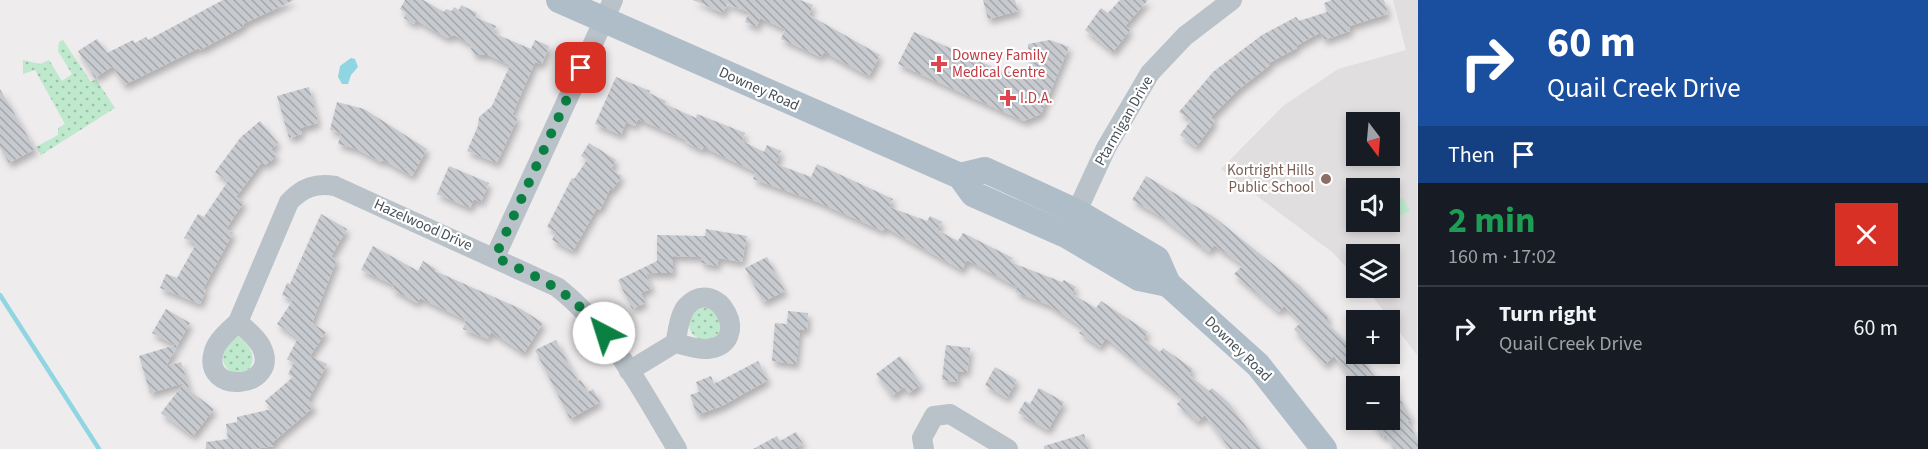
<!DOCTYPE html>
<html lang="en">
<head>
<meta charset="utf-8">
<style>
	body { margin:0; font-family:"Source Sans 3",sans-serif; background:#242831; color:#f1f3f6; height:100vh; display:flex; flex-direction:column; font-size:22px; white-space:nowrap }
	* { box-sizing:border-box; margin:0 }
	p { font-size:20px; color:#9ea1a6 }
	.icon { flex:none; width:33px; height:33px; fill:none; stroke:currentColor; stroke-width:2; stroke-linecap:round; stroke-linejoin:round }
	.map { position:relative; flex:1; overflow:hidden }
	.details { display:flex; flex-direction:column; background:#171b24; width:510px }
	.details>* { flex:none }
	.hud { background:#1a4fa0; color:#fff; overflow:hidden }
	.needle { width:39px; rotate:164deg }
	.tools { position:absolute; left:1346px; top:112px; display:grid; gap:12px }
	.tools a { display:grid; place-items:center; width:54px; height:54px; border-radius:0px; background:#171b24; box-shadow:0 3px 9px #0003; font-size:30px }
	.pin { position:absolute; display:grid; place-items:center; width:51px; height:51px; color:#fff; margin:-26px; border-radius:12px; box-shadow:0 3px 9px #0006 }
	.me { position:absolute; width:66px; margin:-33px; rotate:320deg; stroke-linejoin:round; filter:drop-shadow(0 0 4px #0008) }
	.turn { display:flex; align-items:center; gap:21px; height:126px; padding:0 30px; font-size:27px }
	.turn .icon { width:78px; height:78px; stroke-width:2.5 }
	.turn b { display:block; font-size:42px; line-height:51px }
	.then { display:flex; align-items:center; height:57px; padding:0 30px; background:#0003; gap:12px; font-size:22px }
	.round { display:grid; place-items:center; flex:none; width:63px; height:63px; border-radius:0px; background:#242831 }
	.headline { display:flex; align-items:center; justify-content:space-between; height:102px; padding:0 30px }
	h1 { font-size:36px; font-weight:700; line-height:45px; color:#1e9e55 }
	ul { padding:0; list-style:none }
	li { display:flex; align-items:center; gap:18px; height:84px; padding:0 30px; border-top:2px solid #363941 }
	li div { flex:1 }
	li b { display:block; font-size:22px }
	li em { font-style:normal }
	main { display:flex; flex:1; min-height:0 }
	.map>svg:first-child { display:block }
	.education { fill:#e0dede; fill-rule:evenodd }
	.grass { fill:url(#grass-dots) }
	.park { fill:#bee9cd }
	.water { fill:#90d5e2 }
	.lines { fill:none; stroke-linecap:round; stroke-linejoin:round }
	.stream { stroke:#90d5e2; stroke-width:4.5 }
	.building { fill:url(#building-back-hatch); filter:url(#shadow) }
	.minor { stroke:#b9c2c8; stroke-width:20 }
	.major { stroke:#afbdc9; stroke-width:26 }
	.route { stroke:#0b8043; stroke-width:10; stroke-dasharray:0 18 }
	.health-dot { fill:#e0444e; stroke:#fff; stroke-width:2 }
	.education-dot { fill:#8d6e63; stroke:#fff; stroke-width:2 }
	.labels { text-anchor:middle; dominant-baseline:central; stroke-width:4.5; stroke-linejoin:round; paint-order:stroke }
	.health-label { font-size:15px; fill:#be3a42; stroke:#fff; text-anchor:start }
	.street-label { font-size:15px; fill:#475158; stroke:#fff }
	.education-label { font-size:15px; fill:#785e54; stroke:#fff; text-anchor:end }
</style>
</head>
<body>
<main>
<div class="map">
<svg width="1418" height="449" viewBox="0 0 1418 449">
	<defs>
		<pattern id="grass-dots" width="8" height="8" patternUnits="userSpaceOnUse" patternTransform="scale(1.5)"><rect width="8" height="8" fill="#bee9cd"/><path d="M2 2h.1M6 6h.1" fill="none" stroke="#9cbfa9" stroke-width="1.8" stroke-linecap="round"/></pattern>
		<pattern id="building-back-hatch" width="6" height="6" patternUnits="userSpaceOnUse" patternTransform="scale(1.5)"><rect width="6" height="6" fill="#c7cacf"/><path d="M-1 5l2 2M0 0l6 6M5-1l2 2" fill="none" stroke="#a3a6ab"/></pattern>
		<filter id="shadow"><feDropShadow dx="3" dy="5" stdDeviation="3" flood-color="#0004"/></filter>
	</defs>
	<rect width="100%" height="100%" fill="#efeced"/>
	<!-- education -->
	<path class="education" d="M1393,0H1418L1417,355L1366,288H1389V255H1356V277L1332,252L1221,169L1283,106L1338,69L1406,50ZM1356,123H1389V156H1356ZM1356,189H1389V222H1356Z"/>
	<!-- grass -->
	<g class="grass">
		<polygon points="63,40 91,82 96,79 115,108 41,155 36,147 58,135 58,128 65,124 35,70 23,74 23,60 40,64 49,60 62,81 72,74 58,51 59,42"/>
		<circle cx="705" cy="324" r="16"/>
		<path d="M238,336C249,346 259,356 248,370L234,373C214,363 225,346 238,336Z"/>
	</g>
	<!-- park -->
	<polygon class="park" points="1403,198 1410,211 1395,218 1389,204"/>
	<!-- water -->
	<polygon class="water" points="351,58 355,59 358,67 351,75 348,84 342,84 338,77 340,66"/>
	<g class="lines">
		<!-- stream -->
		<polyline class="stream" points="0,295 99,449"/>
	</g>
	<!-- building -->
	<g class="building">
		<polygon points="223,0 294,0 243,24 244,26 200,50 199,48 124,85 113,66 95,78 78,51 97,39 107,53 133,40 135,43 146,37 148,40"/>
		<polygon points="405,0 423,0 444,12 446,9 452,11 454,7 459,10 461,5 477,13 475,17 496,26 493,33 531,49 535,40 549,46 542,64 535,62 512,115 518,117 497,163 467,151 478,126 479,117 492,106 510,65 488,55 475,55 471,49 472,45 454,35 447,38 416,20 414,24 404,18 406,13 400,9"/>
		<polygon points="693,0 800,0 813,5 809,15 880,55 869,76 824,52 821,57 781,39 785,29 760,18 757,27 745,22 749,12 727,4 723,13"/>
		<polygon points="983,0 1015,0 1018,11 988,19"/>
		<polygon points="1120,0 1148,0 1125,26 1130,30 1113,52 1085,30 1101,8 1108,13"/>
		<polygon points="1332,0 1384,0 1388,14 1349,26 1350,31 1324,40 1321,32 1296,46 1297,48 1269,63 1270,65 1239,89 1211,117 1215,121 1196,147 1180,135 1191,120 1179,112 1213,72 1262,35 1296,17 1299,21 1327,12 1324,3"/>
		<polygon points="914,32 1006,73 1030,67 1028,44 1050,40 1069,47 1041,114 1024,121 898,64"/>
		<polygon points="616,77 650,91 649,93 666,101 665,104 696,118 697,114 745,133 742,141 764,152 767,145 781,151 776,164 811,177 817,164 893,199 889,207 927,221 930,216 942,222 937,230 958,241 963,233 1013,258 1010,262 1062,282 1064,280 1076,287 1072,294 1096,308 1101,301 1148,332 1143,339 1160,352 1163,348 1193,369 1189,375 1209,391 1212,388 1229,403 1262,449 1230,449 1205,415 1198,422 1177,404 1182,398 1106,338 1100,347 1079,333 1083,328 1049,305 1015,292 1017,287 967,260 962,270 885,227 883,231 818,202 753,179 756,172 703,147 702,150 685,142 686,140 638,119 635,126 626,122 621,135 595,124"/>
		<polygon points="309,87 318,123 300,128 302,134 289,138 277,96"/>
		<polygon points="0,89 35,149 9,163 0,148"/>
		<polygon points="337,102 364,109 427,149 412,176 383,160 381,162 357,149 338,144 341,133 330,130"/>
		<polygon points="260,121 278,143 271,149 277,156 265,165 262,162 236,197 244,202 226,229 233,233 203,289 206,290 200,304 160,288 166,274 177,278 196,244 184,238 198,214 204,217 228,181 215,172 241,137"/>
		<polygon points="589,143 616,160 611,169 622,176 612,190 610,189 600,210 597,208 573,251 552,240 556,232 547,227 572,178 574,179 587,160 581,156"/>
		<polygon points="449,166 489,183 481,202 474,199 470,208 437,194"/>
		<polygon points="1146,176 1214,217 1300,286 1329,317 1326,321 1364,362 1382,387 1356,387 1334,356 1325,365 1294,329 1301,322 1284,306 1279,312 1234,274 1243,265 1214,245 1209,252 1160,216 1132,200"/>
		<polygon points="321,214 347,229 331,257 337,259 312,323 326,332 310,356 327,364 308,400 314,407 274,441 274,446 254,449 206,449 206,442 228,439 226,424 237,422 237,417 272,409 265,401 293,377 288,374 294,363 287,359 298,338 277,324 293,300 282,295 287,283 290,284"/>
		<polygon points="706,229 747,236 742,262 719,258 717,266 701,263 702,257 673,256 673,273 645,273 652,288 641,293 645,303 632,309 618,280 657,261 657,235 705,236"/>
		<polygon points="373,246 418,271 423,261 436,269 435,271 521,309 543,323 524,353 491,332 488,339 463,329 466,320 420,298 417,303 392,289 394,285 361,270"/>
		<polygon points="767,257 785,291 763,302 745,268"/>
		<polygon points="166,309 190,323 166,366 181,362 190,391 214,409 193,436 161,413 184,383 150,393 139,356 175,345 152,333"/>
		<polygon points="788,311 808,313 807,330 800,329 796,364 772,361 775,323 787,324"/>
		<polygon points="556,340 578,381 581,380 588,392 593,389 600,402 570,419 535,350"/>
		<polygon points="946,345 970,348 967,372 958,371 957,382 942,380"/>
		<polygon points="900,356 921,384 909,393 904,387 892,396 876,374"/>
		<polygon points="758,361 768,380 722,406 697,415 690,395 699,392 696,382 711,376 714,384"/>
		<polygon points="995,367 1017,380 1007,398 985,385"/>
		<polygon points="1389,382 1412,419 1407,421 1418,440 1418,449 1394,449 1386,435 1382,437 1371,420 1389,420"/>
		<polygon points="1039,388 1064,402 1048,430 1018,413 1025,401 1030,404"/>
		<polygon points="796,432 803,444 794,449 753,449 777,436 780,441"/>
		<polygon points="1084,434 1088,449 1044,449 1044,446"/>
	</g>
	<g class="lines">
		<!-- minor -->
		<g class="minor">
			<polyline points="1071,224 1106,148 1150,73 1185,36 1232,0"/>
			<polyline points="495,257 613,0"/>
			<path d="M238,322L289,202C303,187 316,183 335,186L557,287C611,329 642,391 677,449"/>
			<path d="M238,322C246,329 256,337 261,346C283,389 200,397 214,351C217,340 230,330 238,322Z"/>
			<path d="M629,371L675,343C685,345 697,350 707,349C755,345 718,272 686,307C679,316 678,332 675,343"/>
			<polyline points="924,449 922,438 934,416 950,414 1008,449"/>
		</g>
		<!-- major -->
		<g class="major">
			<polyline points="559,0 960,176 973,194 1066,235 1139,278 1168,284"/>
			<polyline points="960,176 985,170 1077,212 1157,259 1168,284 1258,365 1324,449"/>
		</g>
	</g>
	<g class="lines">
		<!-- route -->
		<path class="route" d="M581,68L495,257C545,281 568,289 604,333"/>
	</g>
	<!-- markers -->
	<g class="health-dot">
		<path d="M936 55h6v6h6v6h-6v6h-6v-6h-6v-6h6z"/>
		<path d="M1005 89h6v6h6v6h-6v6h-6v-6h-6v-6h6z"/>
	</g>
	<circle class="education-dot" cx="1326" cy="179" r="6"/>
	<g class="labels">
		<!-- health labels -->
		<g class="health-label">
			<text x="952" y="55">Downey Family<tspan x="952" dy="17">Medical Centre</tspan></text>
			<text x="1020" y="98">I.D.A.</text>
		</g>
		<!-- street labels -->
		<g class="street-label">
			<text transform="translate(759 89) rotate(24)">Downey Road</text>
			<text transform="translate(1124 121) rotate(-60)">Ptarmigan Drive</text>
			<text transform="translate(423 225) rotate(24)">Hazelwood Drive</text>
			<text transform="translate(1238 349) rotate(44)">Downey Road</text>
		</g>
		<!-- education labels -->
		<g class="education-label">
			<text x="1314" y="170">Kortright Hills<tspan x="1314" dy="17">Public School</tspan></text>
		</g>
	</g>
</svg>
<div class="tools">
<a><svg class="needle" viewBox="-14 -14 28 28"><path d="M0-13l5 13h-10z" fill="#e53935"/><path d="M0 13l5-13h-10z" fill="#9ea1a6"/></svg></a>
<a><svg class="icon" aria-label="sound" viewBox="0 0 24 24"><path d="M4 9h4l5-4v14l-5-4H4zM17 9q2 3 0 6"/></svg></a>
<a><svg class="icon" aria-label="layers" viewBox="0 0 24 24"><path d="M12 4l9 5-9 5-9-5zM3 14l9 5 9-5"/></svg></a>
<a>+</a>
<a>−</a>
</div>
<div class="pin" style="left:581px;top:68px;background:#d93025"><svg class="icon" aria-label="arrive" viewBox="0 0 24 24"><path d="M6 21V4h12l-3 4 3 4H6"/></svg></div>
<svg class="me" style="left:604px;top:333px" viewBox="-20 -20 40 40"><circle r="19" fill="#fff"/><path d="M0-13L10 11 0 6-10 11z" fill="#0b8043"/></svg>
</div>
<section class="details">
<div class="hud">
<div class="turn"><svg class="icon" aria-label="right" viewBox="0 0 24 24"><path d="M7 20v-9h11M14 6l5 5-5 5"/></svg><div><b>60 m</b>Quail Creek Drive</div></div>
<div class="then">Then<svg class="icon" aria-label="arrive" viewBox="0 0 24 24"><path d="M6 21V4h12l-3 4 3 4H6"/></svg></div>
</div>
<div class="headline"><div><h1>2 min</h1><p>160 m · 17:02</p></div><a class="round" style="background:#d93025;color:#fff"><svg class="icon" aria-label="close" viewBox="0 0 24 24"><path d="M6 6l12 12M18 6L6 18"/></svg></a></div>
<ul>
<li><svg class="icon" aria-label="right" viewBox="0 0 24 24"><path d="M7 20v-9h11M14 6l5 5-5 5"/></svg><div><b>Turn right</b><p>Quail Creek Drive</p></div><em>60 m</em></li>
</ul>
</section>
</main>
</body>
</html>
